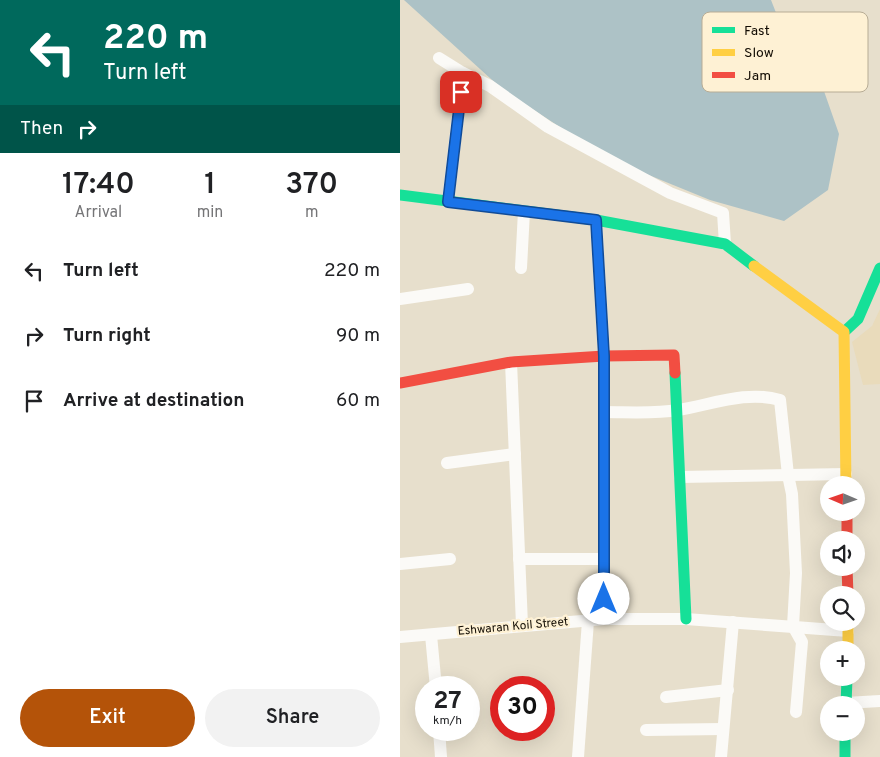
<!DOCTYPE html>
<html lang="en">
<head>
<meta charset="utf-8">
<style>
	body { margin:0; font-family:Overpass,sans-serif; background:#f2f2f2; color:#202124; height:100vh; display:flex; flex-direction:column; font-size:19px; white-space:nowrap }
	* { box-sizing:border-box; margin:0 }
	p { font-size:16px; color:#757577 }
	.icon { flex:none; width:28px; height:28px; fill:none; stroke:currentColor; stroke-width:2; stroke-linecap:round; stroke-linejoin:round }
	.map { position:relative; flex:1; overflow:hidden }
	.drawer { display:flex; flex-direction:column; background:#fff; width:400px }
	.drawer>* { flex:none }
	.banner { background:#00695c; color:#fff; overflow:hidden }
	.needle { width:32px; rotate:272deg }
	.buttons { position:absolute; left:420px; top:476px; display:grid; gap:10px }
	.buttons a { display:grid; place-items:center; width:45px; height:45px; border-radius:50%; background:#fff; box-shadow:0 5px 20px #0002; font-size:25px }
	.speed { position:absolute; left:15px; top:676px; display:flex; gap:10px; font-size:25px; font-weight:700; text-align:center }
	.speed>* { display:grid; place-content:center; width:65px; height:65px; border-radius:50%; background:#fff; box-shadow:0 5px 20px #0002; line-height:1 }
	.speed small { font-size:12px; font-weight:400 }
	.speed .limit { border:8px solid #d22; background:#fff; color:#111 }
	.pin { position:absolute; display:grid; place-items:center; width:42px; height:42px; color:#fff; margin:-21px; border-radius:10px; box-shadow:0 2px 8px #0006 }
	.me { position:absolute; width:55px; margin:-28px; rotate:0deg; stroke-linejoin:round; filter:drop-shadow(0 0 4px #0008) }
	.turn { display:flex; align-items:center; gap:18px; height:105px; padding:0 20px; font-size:22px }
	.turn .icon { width:65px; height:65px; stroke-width:2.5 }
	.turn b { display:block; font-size:35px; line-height:42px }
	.then { display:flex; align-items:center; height:48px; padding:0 20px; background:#0003; gap:10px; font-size:19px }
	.eta { display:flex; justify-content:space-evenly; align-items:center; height:85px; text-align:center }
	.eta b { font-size:30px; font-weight:600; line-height:35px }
	.cta { display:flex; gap:10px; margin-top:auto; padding:10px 20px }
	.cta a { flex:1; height:58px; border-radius:30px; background:#b45309; color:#fff; font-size:20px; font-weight:600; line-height:58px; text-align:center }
	.cta a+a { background:#f2f2f2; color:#202124 }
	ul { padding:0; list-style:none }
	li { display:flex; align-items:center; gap:15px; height:65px; padding:0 20px }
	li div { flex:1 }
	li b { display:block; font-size:19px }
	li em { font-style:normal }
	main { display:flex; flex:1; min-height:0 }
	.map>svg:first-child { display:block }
	.built { fill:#e9dbbb }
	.water { fill:#adc2c6 }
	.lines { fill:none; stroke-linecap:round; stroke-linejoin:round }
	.street { stroke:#fbfaf7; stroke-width:12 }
	.fast { stroke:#16e098; stroke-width:11 }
	.slow { stroke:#ffcf43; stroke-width:11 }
	.jam { stroke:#f24e42; stroke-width:11 }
	.route-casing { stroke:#114b97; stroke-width:12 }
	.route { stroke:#1a73e8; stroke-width:9 }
	.labels { text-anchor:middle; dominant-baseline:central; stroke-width:4.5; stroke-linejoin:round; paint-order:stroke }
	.street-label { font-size:12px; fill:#120c03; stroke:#fef1d4 }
	.key { fill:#fef1d4; stroke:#b7ac95; stroke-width:1 }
	.key-label { font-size:14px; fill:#120c03 }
</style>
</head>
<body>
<main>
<section class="drawer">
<div class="banner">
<div class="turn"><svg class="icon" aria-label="left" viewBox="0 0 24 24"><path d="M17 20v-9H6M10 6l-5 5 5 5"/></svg><div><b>220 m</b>Turn left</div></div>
<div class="then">Then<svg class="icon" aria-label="right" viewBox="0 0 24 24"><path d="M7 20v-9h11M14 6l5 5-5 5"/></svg></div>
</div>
<div class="eta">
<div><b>17:40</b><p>Arrival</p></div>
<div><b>1</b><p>min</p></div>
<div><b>370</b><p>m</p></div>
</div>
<ul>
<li><svg class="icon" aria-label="left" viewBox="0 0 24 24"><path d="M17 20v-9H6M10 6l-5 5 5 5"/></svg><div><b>Turn left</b></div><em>220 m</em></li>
<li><svg class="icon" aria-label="right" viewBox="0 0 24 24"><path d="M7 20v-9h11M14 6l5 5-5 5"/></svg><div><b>Turn right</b></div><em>90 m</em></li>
<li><svg class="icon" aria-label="arrive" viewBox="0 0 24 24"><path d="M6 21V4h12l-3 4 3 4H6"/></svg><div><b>Arrive at destination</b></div><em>60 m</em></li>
</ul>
<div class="cta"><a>Exit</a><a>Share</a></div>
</section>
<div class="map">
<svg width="480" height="757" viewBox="0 0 480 757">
	<rect width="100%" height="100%" fill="#e7dfcc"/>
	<!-- built -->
	<polygon class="built" points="480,309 480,384 463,385 452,342 472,326"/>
	<!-- water -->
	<polygon class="water" points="4,0 371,0 384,33 393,73 418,74 439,134 428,190 384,221 310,200 207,158 102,89"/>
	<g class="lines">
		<!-- street -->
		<g class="street">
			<polyline points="39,58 63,73 90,86 148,127 270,193 323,213 325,244"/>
			<polyline points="48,201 63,73"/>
			<polyline points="196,220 204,356 204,619"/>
			<polyline points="121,268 124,211"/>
			<polyline points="0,299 68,289"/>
			<polyline points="111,362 122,625"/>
			<path d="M204,412C228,412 254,414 278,410C311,405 346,390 380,400L388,475L392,494L396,573L393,626L402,642L396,712"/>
			<polyline points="47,463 115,454"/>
			<polyline points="280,477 446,474"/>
			<polyline points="119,559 204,559"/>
			<polyline points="0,564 50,559"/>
			<polyline points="31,635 36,688"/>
			<polyline points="0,637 204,619 286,619 448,631"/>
			<polyline points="266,697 328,690"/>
			<polyline points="446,703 480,701"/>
			<polyline points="39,730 41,757"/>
			<polyline points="246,730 323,729"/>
			<polyline points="178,757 188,621"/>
			<polyline points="321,757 333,622"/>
		</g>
		<!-- fast -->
		<g class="fast">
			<polyline points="0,195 196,220 325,244 354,266"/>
			<polyline points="444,332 458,319 480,268"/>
			<polyline points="275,373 286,619"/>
			<polyline points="446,705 447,678"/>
			<polyline points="445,732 445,757"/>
		</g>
		<!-- slow -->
		<g class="slow">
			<polyline points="354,266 444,332 446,485"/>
			<polyline points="448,622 448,650"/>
		</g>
		<!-- jam -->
		<g class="jam">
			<polyline points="0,383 111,362 204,356 274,355 275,373"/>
			<polyline points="447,512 447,540"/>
			<polyline points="447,568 448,595"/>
		</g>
	</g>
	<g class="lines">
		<defs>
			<polyline id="route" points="61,92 48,202 196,220 204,356 204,599"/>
		</defs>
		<!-- route casing -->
		<use href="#route" class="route-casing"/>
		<!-- route -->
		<use href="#route" class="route"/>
	</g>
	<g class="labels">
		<!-- street labels -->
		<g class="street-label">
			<text transform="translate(113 627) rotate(-5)">Eshwaran Koil Street</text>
		</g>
	</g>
	<!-- legend -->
	<rect x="302" y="12" width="166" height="80" rx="8" class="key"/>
	<rect x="312" y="27" width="23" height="6" fill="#16e098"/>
	<rect x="312" y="49" width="23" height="7" fill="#ffcf43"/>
	<rect x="312" y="72" width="23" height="6" fill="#f24e42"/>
	<g class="key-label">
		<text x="344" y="35">Fast</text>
		<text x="344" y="57">Slow</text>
		<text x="344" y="80">Jam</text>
	</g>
</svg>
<div class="buttons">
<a><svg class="needle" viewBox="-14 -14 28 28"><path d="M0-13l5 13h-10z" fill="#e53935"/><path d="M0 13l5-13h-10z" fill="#757577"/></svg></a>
<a><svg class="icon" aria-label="sound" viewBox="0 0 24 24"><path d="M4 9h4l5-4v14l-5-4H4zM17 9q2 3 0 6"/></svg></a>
<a><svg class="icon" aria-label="search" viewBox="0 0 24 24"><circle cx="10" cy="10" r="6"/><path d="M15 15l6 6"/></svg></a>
<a>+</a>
<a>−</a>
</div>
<div class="speed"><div>27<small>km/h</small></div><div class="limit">30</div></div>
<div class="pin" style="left:61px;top:92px;background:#d93025"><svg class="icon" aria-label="arrive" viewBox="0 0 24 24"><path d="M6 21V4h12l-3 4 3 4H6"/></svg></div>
<svg class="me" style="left:204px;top:599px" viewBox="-20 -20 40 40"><circle r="19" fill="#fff"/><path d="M0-13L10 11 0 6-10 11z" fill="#1a73e8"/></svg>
</div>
</main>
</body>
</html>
